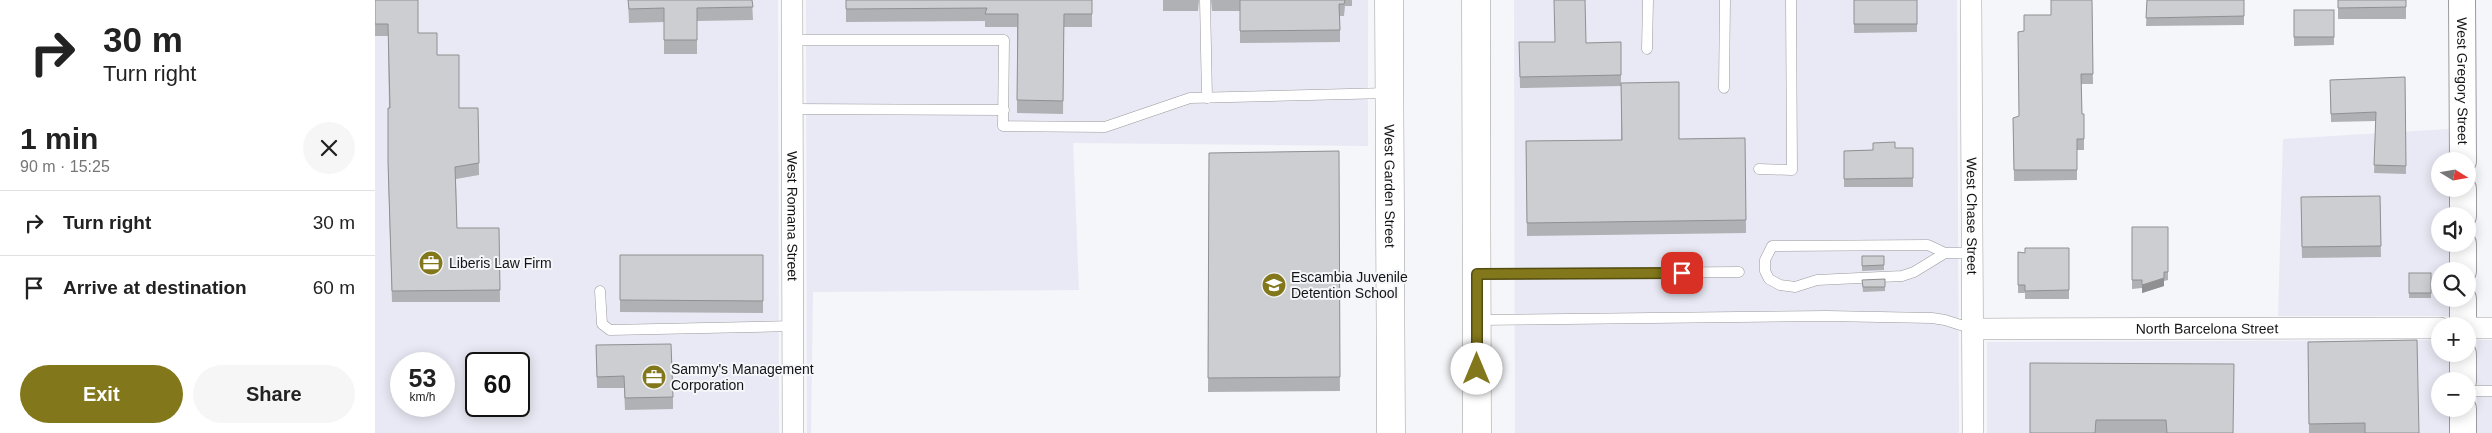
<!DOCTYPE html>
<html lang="en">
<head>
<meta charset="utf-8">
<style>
	body { margin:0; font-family:Helvetica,sans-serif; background:#f6f6f6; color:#222; height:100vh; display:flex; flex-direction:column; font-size:19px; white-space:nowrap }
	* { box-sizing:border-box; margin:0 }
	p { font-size:16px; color:#767676 }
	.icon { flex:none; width:28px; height:28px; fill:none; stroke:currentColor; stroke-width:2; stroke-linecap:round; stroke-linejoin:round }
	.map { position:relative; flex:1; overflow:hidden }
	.side { display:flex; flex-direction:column; background:#fff; width:375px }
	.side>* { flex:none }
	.guide { background:#fff; color:#222; overflow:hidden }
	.needle { width:32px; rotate:101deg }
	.fabs { position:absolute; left:2056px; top:152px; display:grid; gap:10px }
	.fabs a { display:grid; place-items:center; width:45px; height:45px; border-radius:50%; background:#fff; box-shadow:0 2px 12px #0003; font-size:25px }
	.speed { position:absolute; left:15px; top:352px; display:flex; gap:10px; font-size:25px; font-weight:700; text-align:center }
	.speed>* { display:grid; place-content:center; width:65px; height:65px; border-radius:50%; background:#fff; box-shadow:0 2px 12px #0003; line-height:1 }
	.speed small { font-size:12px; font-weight:400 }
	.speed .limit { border:2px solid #111; border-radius:8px; background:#fff; color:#111 }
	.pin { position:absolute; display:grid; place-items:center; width:42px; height:42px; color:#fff; margin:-21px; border-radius:10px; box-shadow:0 2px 8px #0006 }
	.me { position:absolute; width:55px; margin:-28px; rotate:0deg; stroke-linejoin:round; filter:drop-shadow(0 0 4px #0008) }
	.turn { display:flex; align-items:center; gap:18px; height:105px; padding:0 20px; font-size:22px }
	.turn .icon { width:65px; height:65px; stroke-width:2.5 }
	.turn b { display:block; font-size:35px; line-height:42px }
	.round { display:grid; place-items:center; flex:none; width:52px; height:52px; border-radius:26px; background:#f6f6f6 }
	.summary { display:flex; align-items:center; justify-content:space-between; height:85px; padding:0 20px }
	h1 { font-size:30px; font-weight:700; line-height:38px }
	.action { display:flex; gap:10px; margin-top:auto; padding:10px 20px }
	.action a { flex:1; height:58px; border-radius:30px; background:#82771a; color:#fff; font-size:20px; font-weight:700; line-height:58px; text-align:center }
	.action a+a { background:#f6f6f6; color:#222 }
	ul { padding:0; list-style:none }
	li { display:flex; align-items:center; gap:15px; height:65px; padding:0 20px; border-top:1px solid #e0e0e0 }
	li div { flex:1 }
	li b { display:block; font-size:19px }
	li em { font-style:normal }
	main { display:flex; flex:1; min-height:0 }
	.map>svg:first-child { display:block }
	.built { fill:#e8e9f4; fill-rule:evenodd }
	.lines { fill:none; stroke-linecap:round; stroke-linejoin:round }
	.service-casing { stroke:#9a9a9d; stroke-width:11 }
	.minor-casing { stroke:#9a9a9d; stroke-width:22 }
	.tertiary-casing { stroke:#9a9a9d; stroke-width:28 }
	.primary-casing { stroke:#9a9a9d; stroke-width:29 }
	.service { stroke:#fff; stroke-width:10 }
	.minor { stroke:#fff; stroke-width:21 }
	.tertiary { stroke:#fff; stroke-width:26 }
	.primary { stroke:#fff; stroke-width:28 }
	.wall { fill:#b0b1b4 }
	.shaded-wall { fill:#909092 }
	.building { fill:#cdced1; stroke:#909092 }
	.route-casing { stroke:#544d11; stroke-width:12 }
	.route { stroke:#82771a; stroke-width:9 }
	.labels { text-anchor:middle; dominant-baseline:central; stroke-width:4; stroke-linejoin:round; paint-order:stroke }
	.street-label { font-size:14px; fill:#141416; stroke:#f5f6f9 }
	.poi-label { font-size:14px; fill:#141416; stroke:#f5f6f9; text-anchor:start }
</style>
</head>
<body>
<main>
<section class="side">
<div class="guide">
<div class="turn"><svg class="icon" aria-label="right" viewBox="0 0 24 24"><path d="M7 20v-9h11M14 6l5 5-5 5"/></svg><div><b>30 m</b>Turn right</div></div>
</div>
<div class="summary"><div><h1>1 min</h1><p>90 m · 15:25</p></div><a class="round"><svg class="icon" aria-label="close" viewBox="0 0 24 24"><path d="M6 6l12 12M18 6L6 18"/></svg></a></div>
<ul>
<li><svg class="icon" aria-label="right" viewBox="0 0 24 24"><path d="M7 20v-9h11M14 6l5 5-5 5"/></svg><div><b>Turn right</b></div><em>30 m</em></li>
<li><svg class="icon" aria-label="arrive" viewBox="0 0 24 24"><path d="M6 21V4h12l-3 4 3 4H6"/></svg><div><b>Arrive at destination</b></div><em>60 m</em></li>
</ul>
<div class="action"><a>Exit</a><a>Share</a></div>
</section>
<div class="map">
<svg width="2117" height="433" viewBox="0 0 2117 433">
	<rect width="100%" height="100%" fill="#f5f6f9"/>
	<!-- built -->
	<g class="built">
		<path d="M0,0H403L404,433H0ZM26,364H69V406H26ZM101,364H144V406H101Z"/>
		<polygon points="431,0 993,0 993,146 698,143 704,290 438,292 436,433 432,433"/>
		<polygon points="1139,0 1582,0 1584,433 1140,433"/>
		<polygon points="2074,129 2074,161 2065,161 2065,189 2074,189 2074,216 2065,216 2065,244 2074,244 2074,271 2065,271 2065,299 2074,299 2074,316 1903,316 1908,139"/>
		<polygon points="2065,340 2065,354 2074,354 2074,381 2065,381 2065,409 2074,409 2074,433 1612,433 1612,342"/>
		<rect x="2102" y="340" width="15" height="93"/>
	</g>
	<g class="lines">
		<defs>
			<g id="service">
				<polyline points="830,0 832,98"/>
				<polyline points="417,40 629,40 628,126 730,127 815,98 1013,93"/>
				<polyline points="1272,49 1273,0"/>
				<polyline points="1349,88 1350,0"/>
				<polyline points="417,109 629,110"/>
				<polyline points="1384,169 1417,170 1416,0"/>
				<polyline points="1570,253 1539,272 1527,276 1442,280 1420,287 1405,285 1394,279 1390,271 1390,260 1397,246 1553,245 1570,253 1597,253"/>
				<polyline points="1102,274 1364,272"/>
				<polyline points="225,291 227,324 235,330 418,326"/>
				<polyline points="1103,320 1452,316 1557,318 1570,320 1598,329"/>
				<polyline points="2092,391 2117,391"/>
			</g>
			<g id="minor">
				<path id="s1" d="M417,0L418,433"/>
				<path id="s2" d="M1596,0L1598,433"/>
				<polyline points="2092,328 2117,328"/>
				<path id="s3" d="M1598,329L2065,328"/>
			</g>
			<g id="tertiary">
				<path id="s4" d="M2087,0L2088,161"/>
				<polyline points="2088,189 2088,216"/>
				<polyline points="2088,244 2088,271"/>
				<polyline points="2088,299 2088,326"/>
				<polyline points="2088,354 2088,381"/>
				<polyline points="2088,409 2088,433"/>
			</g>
			<g id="primary">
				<path id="s5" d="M1014,0L1016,433"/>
				<polyline points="1101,0 1102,433"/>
			</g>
		</defs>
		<!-- service casing -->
		<use href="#service" class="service-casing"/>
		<!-- minor casing -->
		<use href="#minor" class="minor-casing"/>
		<!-- tertiary casing -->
		<use href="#tertiary" class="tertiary-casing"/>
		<!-- primary casing -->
		<use href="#primary" class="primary-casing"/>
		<!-- service -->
		<use href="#service" class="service"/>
		<!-- minor -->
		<use href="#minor" class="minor"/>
		<!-- tertiary -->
		<use href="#tertiary" class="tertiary"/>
		<!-- primary -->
		<use href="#primary" class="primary"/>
	</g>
	<!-- wall -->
	<g class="wall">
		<polygon points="0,0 43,33 62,55 84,108 103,108 104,175 81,179 82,228 124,228 125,302 17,302 13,173 14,108 13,36 0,36"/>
		<polygon points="253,0 377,0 378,20 322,21 322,54 289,54 289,22 254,23"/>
		<polygon points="471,0 717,0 717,27 689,27 688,114 642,113 642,27 610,27 610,21 471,22"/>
		<polygon points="788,0 824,0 823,11 788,11"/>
		<polygon points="836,0 977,0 977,6 970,6 969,16 965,16 965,42 865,43 865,11 837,11"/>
		<polygon points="1479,0 1542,0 1542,32 1479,33"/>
		<polygon points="1717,0 1718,84 1706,84 1707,114 1709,114 1709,150 1702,150 1702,180 1639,181 1638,118 1644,116 1649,31"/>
		<polygon points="1772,0 1869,0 1869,25 1771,26"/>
		<rect x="1963" y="0" width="68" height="19"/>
		<polygon points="1919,10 1959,10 1959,45 1919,46"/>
		<polygon points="1144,42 1179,42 1211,43 1246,42 1246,83 1304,139 1370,138 1371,233 1152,236 1151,141 1246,140 1246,86 1145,88"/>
		<polygon points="2030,77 2031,174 1999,173 2001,121 1956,122 1955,80"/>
		<polygon points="1520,148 1538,148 1538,187 1469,187 1469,151 1498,150"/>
		<polygon points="964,151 965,391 833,392 834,153"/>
		<polygon points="2005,196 2006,257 1927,258 1926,197"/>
		<polygon points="1757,227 1793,227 1793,280 1789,281 1789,286 1767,293 1767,288 1757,289"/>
		<polygon points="1694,248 1694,299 1650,299 1650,293 1643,293 1643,252 1650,253"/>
		<polygon points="245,255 388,255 388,313 245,312"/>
		<polygon points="1487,256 1509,256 1509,270 1487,271"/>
		<rect x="2034" y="273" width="22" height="25"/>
		<polygon points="1510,279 1510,291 1488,292 1487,280"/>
		<polygon points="1933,342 2044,433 1934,433"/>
		<polygon points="221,345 298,397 298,409 250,410 249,388 222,388"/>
		<polygon points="1655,363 1858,433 1655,433"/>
	</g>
	<!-- shaded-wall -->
	<polygon class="shaded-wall" points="1789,278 1789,286 1767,293 1767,285"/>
	<!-- building -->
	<g class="building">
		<polygon points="0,0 43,0 43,33 62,33 62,55 84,55 84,108 103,108 104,163 80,167 82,228 124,228 125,290 17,291 13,161 13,108 15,108 13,24 0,24"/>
		<polygon points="253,0 377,0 378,7 322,8 322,40 289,40 289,8 254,9"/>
		<polygon points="471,0 717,0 717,14 689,14 688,101 642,100 643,14 610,14 612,8 471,9"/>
		<polygon points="865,0 970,0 969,4 964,4 965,30 865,31"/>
		<polygon points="1179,0 1210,0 1211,43 1246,42 1246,75 1145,77 1144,42 1180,42"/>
		<rect x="1479" y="0" width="63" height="24"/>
		<polygon points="1676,0 1717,0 1718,74 1706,74 1707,114 1709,114 1709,139 1702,139 1702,170 1639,170 1638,118 1644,116 1643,32 1649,31 1649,15 1676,15"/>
		<polygon points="1772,0 1869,0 1869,16 1771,18"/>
		<polygon points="1963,0 2031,0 2031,7 1963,8"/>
		<rect x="1919" y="10" width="40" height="27"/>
		<polygon points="2030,77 2031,166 1999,165 2001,112 1956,114 1955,80"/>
		<polygon points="1304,82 1304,139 1370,138 1371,220 1152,223 1151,141 1247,140 1246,83"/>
		<polygon points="1520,142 1520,148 1538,148 1538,178 1469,179 1469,151 1498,150 1498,143"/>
		<polygon points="964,151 965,377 833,378 834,153"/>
		<polygon points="2005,196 2006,246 1927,247 1926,197"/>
		<polygon points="1757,227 1793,227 1793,272 1789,272 1789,278 1767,285 1767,280 1757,280"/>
		<polygon points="1650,248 1694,248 1694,290 1650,291 1650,285 1643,285 1643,252 1650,253"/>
		<polygon points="245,255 388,255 388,301 245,300"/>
		<polygon points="1487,256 1509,256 1509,265 1487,266"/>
		<rect x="2034" y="273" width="22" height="20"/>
		<polygon points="1510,279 1510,287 1488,287 1487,280"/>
		<polygon points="2042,340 2044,433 1990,433 1990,423 1934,424 1933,342"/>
		<polygon points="296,344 298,397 250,398 249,376 222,377 221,345"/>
		<polygon points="1655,363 1859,364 1858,433 1792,433 1791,420 1721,420 1720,433 1655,433"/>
	</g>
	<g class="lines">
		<defs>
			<polyline id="route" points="1102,369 1102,274 1307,273"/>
		</defs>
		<!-- route casing -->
		<use href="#route" class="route-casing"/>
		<!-- route -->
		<use href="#route" class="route"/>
	</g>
	<!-- icons -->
	<defs>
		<symbol id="office-disc" viewBox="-11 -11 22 22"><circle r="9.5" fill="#82771a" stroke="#f5f6f9"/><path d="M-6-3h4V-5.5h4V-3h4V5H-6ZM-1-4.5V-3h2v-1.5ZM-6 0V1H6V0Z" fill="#fff"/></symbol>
		<symbol id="school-disc" viewBox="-11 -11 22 22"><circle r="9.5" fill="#82771a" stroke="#f5f6f9"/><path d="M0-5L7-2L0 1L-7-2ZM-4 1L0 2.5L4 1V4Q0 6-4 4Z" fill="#fff"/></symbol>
	</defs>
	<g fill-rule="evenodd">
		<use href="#office-disc" x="42" y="249" width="28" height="28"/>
		<use href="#school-disc" x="885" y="271" width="28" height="28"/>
		<use href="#office-disc" x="265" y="363" width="28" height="28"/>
	</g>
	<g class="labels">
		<!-- street labels -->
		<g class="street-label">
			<text stroke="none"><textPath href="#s4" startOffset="81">West Gregory Street</textPath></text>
			<text stroke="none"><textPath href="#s5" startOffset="186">West Garden Street</textPath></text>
			<text stroke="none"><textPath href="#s2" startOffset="216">West Chase Street</textPath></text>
			<text stroke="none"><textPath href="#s1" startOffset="216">West Romana Street</textPath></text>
			<text stroke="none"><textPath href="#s3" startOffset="234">North Barcelona Street</textPath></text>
		</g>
		<!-- poi labels -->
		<g class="poi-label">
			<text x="74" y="263">Liberis Law Firm</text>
			<text x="916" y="277">Escambia Juvenile<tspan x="916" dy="16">Detention School</tspan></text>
			<text x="296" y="369">Sammy's Management<tspan x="296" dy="16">Corporation</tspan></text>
		</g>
	</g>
</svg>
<div class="fabs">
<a><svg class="needle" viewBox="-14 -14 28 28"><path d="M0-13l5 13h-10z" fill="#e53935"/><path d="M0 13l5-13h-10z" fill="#767676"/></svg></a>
<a><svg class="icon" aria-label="sound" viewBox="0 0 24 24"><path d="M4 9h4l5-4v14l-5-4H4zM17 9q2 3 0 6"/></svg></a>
<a><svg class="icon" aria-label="search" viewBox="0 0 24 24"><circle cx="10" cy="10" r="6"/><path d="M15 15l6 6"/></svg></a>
<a>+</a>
<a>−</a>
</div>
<div class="speed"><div>53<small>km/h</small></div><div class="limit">60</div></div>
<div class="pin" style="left:1307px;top:273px;background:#d93025"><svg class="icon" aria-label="arrive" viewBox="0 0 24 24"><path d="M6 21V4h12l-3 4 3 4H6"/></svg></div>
<svg class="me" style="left:1102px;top:369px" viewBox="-20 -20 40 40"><circle r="19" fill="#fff"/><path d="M0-13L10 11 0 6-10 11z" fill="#82771a"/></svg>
</div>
</main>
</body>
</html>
